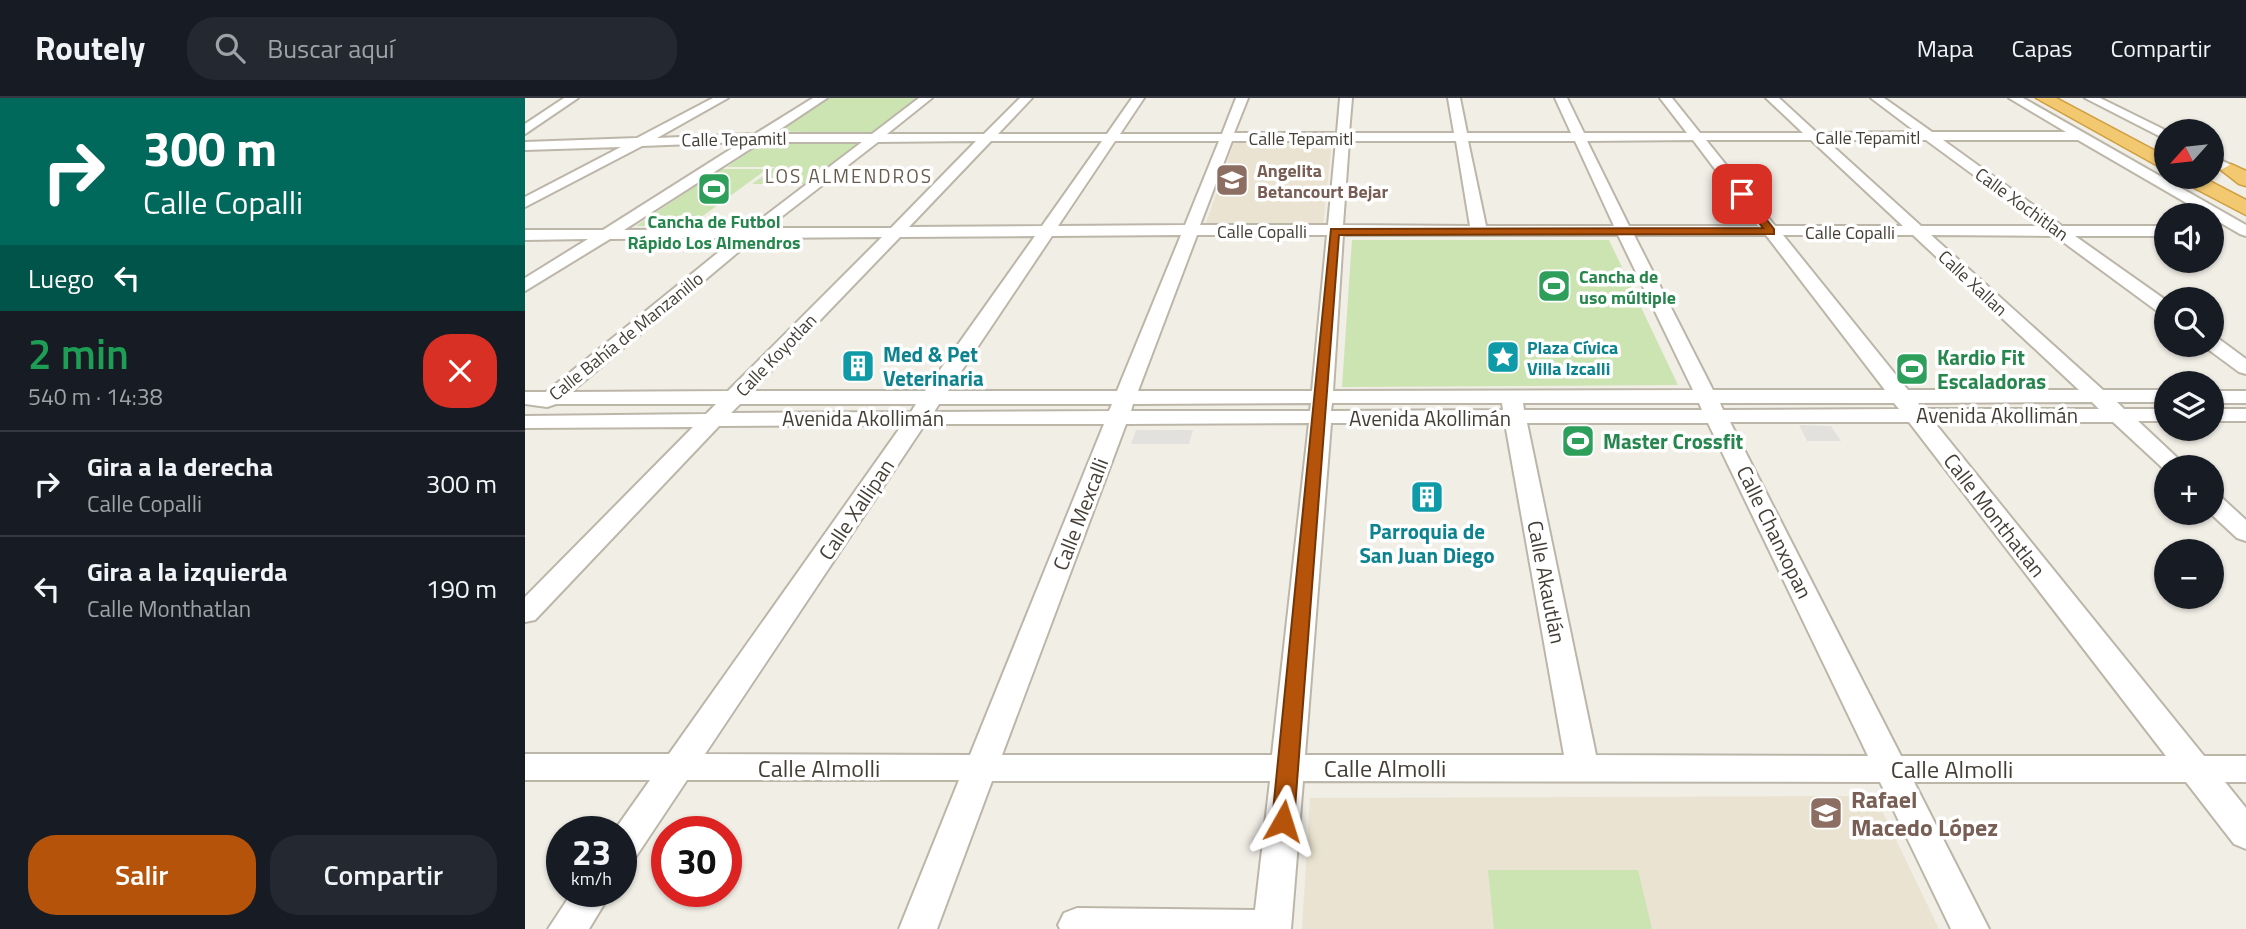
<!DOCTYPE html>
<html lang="es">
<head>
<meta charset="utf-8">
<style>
	body { margin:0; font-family:"Titillium Web",sans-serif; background:#242831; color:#f1f3f6; height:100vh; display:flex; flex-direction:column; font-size:26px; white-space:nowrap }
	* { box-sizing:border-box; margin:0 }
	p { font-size:23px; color:#9ea1a6 }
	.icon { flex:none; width:38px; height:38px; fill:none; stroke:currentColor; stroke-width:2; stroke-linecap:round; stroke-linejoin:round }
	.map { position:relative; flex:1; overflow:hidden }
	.side { display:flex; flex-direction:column; background:#171b24; width:525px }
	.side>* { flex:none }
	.guide { background:#00695c; color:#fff; overflow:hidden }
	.needle { width:46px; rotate:243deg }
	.controls { position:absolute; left:1629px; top:21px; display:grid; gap:14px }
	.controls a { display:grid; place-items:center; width:70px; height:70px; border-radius:50%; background:#171b24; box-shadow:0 2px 5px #0004; font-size:35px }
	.speed { position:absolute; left:21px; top:718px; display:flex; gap:14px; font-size:35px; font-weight:700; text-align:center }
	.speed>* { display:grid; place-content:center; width:91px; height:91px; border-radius:50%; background:#171b24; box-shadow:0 2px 5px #0004; line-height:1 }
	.speed small { font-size:18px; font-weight:400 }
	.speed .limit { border:10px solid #d22; background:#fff; color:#111 }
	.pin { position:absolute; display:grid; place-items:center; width:60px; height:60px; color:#fff; margin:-30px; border-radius:14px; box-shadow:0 4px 10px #0006 }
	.me { position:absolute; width:77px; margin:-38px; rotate:6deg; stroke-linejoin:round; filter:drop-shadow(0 0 5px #0008) }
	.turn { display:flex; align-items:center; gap:24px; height:147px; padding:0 28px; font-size:32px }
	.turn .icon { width:91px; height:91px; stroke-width:2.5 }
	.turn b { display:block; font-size:49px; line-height:60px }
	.then { display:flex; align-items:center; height:66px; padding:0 28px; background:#0003; gap:14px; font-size:26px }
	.round { display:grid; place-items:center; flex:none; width:74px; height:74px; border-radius:28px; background:#242831 }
	.summary { display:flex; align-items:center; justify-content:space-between; height:119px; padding:0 28px }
	h1 { font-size:42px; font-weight:600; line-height:52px; color:#1e9e55 }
	.action { display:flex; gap:14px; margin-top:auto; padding:14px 28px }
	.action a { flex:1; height:80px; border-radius:28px; background:#b45309; color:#fff; font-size:28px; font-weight:600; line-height:80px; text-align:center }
	.action a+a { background:#242831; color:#f1f3f6 }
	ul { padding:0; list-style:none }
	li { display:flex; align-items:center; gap:21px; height:105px; padding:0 28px; border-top:2px solid #363941 }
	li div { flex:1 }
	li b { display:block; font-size:26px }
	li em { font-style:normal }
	header { display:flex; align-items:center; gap:42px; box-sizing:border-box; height:98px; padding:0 35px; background:#171b24; border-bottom:2px solid #363941 }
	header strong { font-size:33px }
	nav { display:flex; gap:38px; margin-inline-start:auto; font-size:24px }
	.search { width:490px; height:63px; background:#242831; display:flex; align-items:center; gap:18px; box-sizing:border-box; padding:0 24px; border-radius:28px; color:#9ea1a6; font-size:26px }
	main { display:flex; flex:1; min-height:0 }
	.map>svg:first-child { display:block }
	.education { fill:#eae3d1 }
	.green { fill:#cce3b2 }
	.parking { fill:#e3e1de }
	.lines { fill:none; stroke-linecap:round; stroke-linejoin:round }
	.minor-casing { stroke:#bcb6a9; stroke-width:4 }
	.highway-casing { stroke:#d09e41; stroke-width:3 }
	.minor { fill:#fff; fill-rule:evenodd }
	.highway { fill:#f2c970; fill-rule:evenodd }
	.route { fill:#b45309; stroke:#753606; stroke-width:2 }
	.labels { text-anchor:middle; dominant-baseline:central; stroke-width:7; stroke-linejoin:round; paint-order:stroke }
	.far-street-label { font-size:18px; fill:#443e36; stroke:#fff }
	.far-education-label { font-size:18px; font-weight:bold; fill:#785e54; stroke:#fff; text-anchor:start }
	.far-leisure-label { font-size:18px; font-weight:bold; fill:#27864d; stroke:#fff }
	.far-culture-label { font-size:18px; font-weight:bold; fill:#0d838f; stroke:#fff; text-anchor:start }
	.far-neighbourhood-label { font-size:19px; letter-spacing:2px; fill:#665c4e; stroke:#fff }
	.culture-label { font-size:21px; font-weight:bold; fill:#0d838f; stroke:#fff; text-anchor:start }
	.leisure-label { font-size:21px; font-weight:bold; fill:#27864d; stroke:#fff; text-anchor:start }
	.street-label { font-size:21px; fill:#443e36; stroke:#fff }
	.near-street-label { font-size:24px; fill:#443e36; stroke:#fff }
	.near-education-label { font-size:24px; font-weight:bold; fill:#785e54; stroke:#fff; text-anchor:start }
</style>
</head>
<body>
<header>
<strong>Routely</strong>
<div class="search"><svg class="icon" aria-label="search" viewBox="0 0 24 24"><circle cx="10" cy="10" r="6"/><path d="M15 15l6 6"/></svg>Buscar aquí</div>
<nav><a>Mapa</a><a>Capas</a><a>Compartir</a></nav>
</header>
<main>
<section class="side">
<div class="guide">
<div class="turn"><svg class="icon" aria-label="right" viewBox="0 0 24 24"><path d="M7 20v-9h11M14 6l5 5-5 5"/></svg><div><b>300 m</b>Calle Copalli</div></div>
<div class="then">Luego<svg class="icon" aria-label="left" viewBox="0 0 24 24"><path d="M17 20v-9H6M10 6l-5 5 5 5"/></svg></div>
</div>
<div class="summary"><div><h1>2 min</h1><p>540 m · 14:38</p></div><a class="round" style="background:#d93025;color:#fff"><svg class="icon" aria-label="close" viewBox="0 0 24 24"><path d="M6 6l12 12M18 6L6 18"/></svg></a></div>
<ul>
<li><svg class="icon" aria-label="right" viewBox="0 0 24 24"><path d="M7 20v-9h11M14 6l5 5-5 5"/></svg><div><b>Gira a la derecha</b><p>Calle Copalli</p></div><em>300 m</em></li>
<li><svg class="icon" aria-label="left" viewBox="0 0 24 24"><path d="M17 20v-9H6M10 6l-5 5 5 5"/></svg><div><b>Gira a la izquierda</b><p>Calle Monthatlan</p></div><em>190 m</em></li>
</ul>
<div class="action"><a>Salir</a><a>Compartir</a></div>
</section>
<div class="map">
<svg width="1721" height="831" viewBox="0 0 1721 831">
	<rect width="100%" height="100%" fill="#f1eee6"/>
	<!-- education -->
	<g class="education">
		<polygon points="807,43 798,128 680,128 709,44"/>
		<polygon points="1350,698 1414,831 777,831 785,700"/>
	</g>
	<!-- green -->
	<g class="green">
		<polygon points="301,0 394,0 348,36 249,33"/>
		<polygon points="240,43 336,43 283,86 227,86 250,69 202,69"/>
		<polygon points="196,71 242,71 164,128 111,128"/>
		<polygon points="827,142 1084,142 1153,287 817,289"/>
		<polygon points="963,772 1113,772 1127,831 969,831"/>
	</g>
	<!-- parking -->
	<g class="parking">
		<polygon points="1274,327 1306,328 1316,343 1282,343"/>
		<polygon points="611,332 668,332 664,346 606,346"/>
	</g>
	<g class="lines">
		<defs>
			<g id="minor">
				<polygon points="39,0 53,0 0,36 0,26"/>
				<path d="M188,0H203L132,40L230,36L288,0H302L248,36H347L394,0H407L362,36H459L495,0H507L473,36H582L607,0H619L595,36H697L711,0H723L709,35H812L815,0H827L824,35H929L923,0H935L942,35H1046L1030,0H1042L1059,35H1162L1135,0H1147L1175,35H1278L1241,0H1254L1292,35L1391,34L1346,0H1359L1407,34H1541L1484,0H1498L1721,127V138L1715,136L1553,42H1418L1537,128H1642V138H1550L1642,203V217L1636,216L1530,138L1406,137L1578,292H1642V304H1592L1599,311H1642V323H1613L1662,369H1642V374L1588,324H1409L1679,658H1721V684H1700L1721,710V751L1709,746L1661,684H1389L1464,831H1426L1355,684L778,683L766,831H535L533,827L539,815L552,810L730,812L745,683H467L412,831H374L434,682H162L108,763L96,767V733H89L125,682H0V656H144L377,327L194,328L10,522L0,524V499L168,329L0,330V318L181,316L191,306H31L22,309L0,306V294H21L211,140L85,141L0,193V180L63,141L0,142V132H78L217,44L117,48L0,109V99L96,49L0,52V44L112,40ZM1168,42L1233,128H1104L1062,43ZM1181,42H1286L1378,128H1250ZM1301,42H1401L1518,128H1396ZM451,43L366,130H242L353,44ZM466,43H577L517,128L384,129ZM590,43H694L660,127L533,128ZM707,43H811L803,127H675ZM824,43H931L945,128L818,127ZM943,43H1050L1089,128H961ZM236,44H337L223,131L99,132ZM656,137L592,293H423L527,138ZM672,137H802L787,293H613ZM818,137H1093L1168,292L808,293ZM1109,137H1241L1360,292H1188ZM1258,137H1388L1554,292H1383ZM510,138L400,293H227L375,139ZM357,139L203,293L46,294L230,140ZM1567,304L1574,311H1398L1393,305ZM786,305L785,313H606L608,306ZM807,305H977L978,312L806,313ZM998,305H1174L1177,312H999ZM1195,305H1369L1374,311L1198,312ZM215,306H391L386,314L206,315ZM414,306H587L584,313L409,314ZM1205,324H1384L1641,658H1376ZM784,325L747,657H477L601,326ZM806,325H980L1039,657H780ZM1002,325H1183L1343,658L1071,657ZM400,326H579L445,657L180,656Z"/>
				<polygon points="1560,0 1575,0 1642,33 1642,42"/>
				<polygon points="1687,58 1721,74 1721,84 1687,67"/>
				<polygon points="1687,239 1694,241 1721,261 1721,276 1714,274 1680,249 1679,247 1687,247"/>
				<rect x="1687" y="293" width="34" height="12"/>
				<rect x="1687" y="311" width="34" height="12"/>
				<polygon points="1687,397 1696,399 1721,422 1721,443 1712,440 1685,415 1687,415"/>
				<polygon points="48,793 87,793 64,831 23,831"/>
			</g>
			<g id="highway">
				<polygon points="1511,0 1531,0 1642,59 1642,73"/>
				<polygon points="1706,66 1721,73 1721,88 1714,86 1696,72"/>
				<polygon points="1653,79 1677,79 1721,102 1721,117 1656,83"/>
			</g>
		</defs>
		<!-- minor casing -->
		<use href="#minor" class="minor-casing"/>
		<!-- highway casing -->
		<use href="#highway" class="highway-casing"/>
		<!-- minor -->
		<use href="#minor" class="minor"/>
		<!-- highway -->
		<use href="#highway" class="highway"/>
	</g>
	<!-- route -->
	<polygon class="route" points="1213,94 1220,94 1249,131 1249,136 814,137 769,723 766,730 758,732 750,730 747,723 806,131 1238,130 1212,96"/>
	<!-- icons -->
	<defs>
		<symbol id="school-square" viewBox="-11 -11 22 22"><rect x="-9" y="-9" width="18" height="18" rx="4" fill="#8d6e63" stroke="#fff"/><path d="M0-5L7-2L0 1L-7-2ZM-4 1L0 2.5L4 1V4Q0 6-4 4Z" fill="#fff"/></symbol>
		<symbol id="stadium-square" viewBox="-11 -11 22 22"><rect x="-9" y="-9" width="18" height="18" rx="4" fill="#2e9e5b" stroke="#fff"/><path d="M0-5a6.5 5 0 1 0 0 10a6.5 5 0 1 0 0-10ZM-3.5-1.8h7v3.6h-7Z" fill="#fff"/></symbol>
		<symbol id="sight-square" viewBox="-11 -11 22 22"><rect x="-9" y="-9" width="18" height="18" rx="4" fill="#0f9aa8" stroke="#fff"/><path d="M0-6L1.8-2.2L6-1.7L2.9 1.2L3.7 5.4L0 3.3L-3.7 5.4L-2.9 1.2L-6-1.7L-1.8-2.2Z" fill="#fff"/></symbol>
		<symbol id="building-square" viewBox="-11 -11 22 22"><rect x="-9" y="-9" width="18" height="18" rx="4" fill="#0f9aa8" stroke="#fff"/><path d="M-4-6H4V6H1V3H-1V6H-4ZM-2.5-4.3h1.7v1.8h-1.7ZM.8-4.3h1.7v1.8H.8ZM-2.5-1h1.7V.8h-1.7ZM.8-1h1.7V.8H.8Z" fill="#fff"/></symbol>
	</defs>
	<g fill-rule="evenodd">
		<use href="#school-square" x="688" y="63" width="38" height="38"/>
		<use href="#stadium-square" x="170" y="72" width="38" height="38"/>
		<use href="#stadium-square" x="1010" y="169" width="38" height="38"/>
		<use href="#sight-square" x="959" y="240" width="38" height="38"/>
		<use href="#building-square" x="314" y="249" width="38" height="38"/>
		<use href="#stadium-square" x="1368" y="252" width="38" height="38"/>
		<use href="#stadium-square" x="1034" y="324" width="38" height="38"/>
		<use href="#building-square" x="883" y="380" width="38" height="38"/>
		<use href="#school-square" x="1282" y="696" width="38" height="38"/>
	</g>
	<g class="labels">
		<!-- far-street labels -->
		<g class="far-street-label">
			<text x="1343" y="39">Calle Tepamitl</text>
			<text x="776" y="40">Calle Tepamitl</text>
			<text transform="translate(209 41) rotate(-1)">Calle Tepamitl</text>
			<text transform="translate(1497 106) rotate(36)">Calle Xochitlan</text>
			<text x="737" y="133">Calle Copalli</text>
			<text x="1325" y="134">Calle Copalli</text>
			<text transform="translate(1448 185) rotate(43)">Calle Xallan</text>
			<text transform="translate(101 238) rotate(-39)">Calle Bahía de Manzanillo</text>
			<text transform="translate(251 257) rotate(-46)">Calle Koyotlan</text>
		</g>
		<!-- far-education labels -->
		<g class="far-education-label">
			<text x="732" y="72">Angelita<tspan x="732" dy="21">Betancourt Bejar</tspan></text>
		</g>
		<!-- far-leisure labels -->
		<g class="far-leisure-label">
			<text x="189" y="123">Cancha de Futbol<tspan x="189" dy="21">Rápido Los Almendros</tspan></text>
			<text x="1054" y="178" text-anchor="start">Cancha de<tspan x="1054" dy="21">uso múltiple</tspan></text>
		</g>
		<!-- far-culture labels -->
		<g class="far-culture-label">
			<text x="1002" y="249">Plaza Cívica<tspan x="1002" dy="21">Villa Izcalli</tspan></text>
		</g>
		<!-- far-neighbourhood labels -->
		<g class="far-neighbourhood-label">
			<text x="324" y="77">LOS ALMENDROS</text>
		</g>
		<!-- culture labels -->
		<g class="culture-label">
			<text x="358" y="256">Med &amp; Pet<tspan x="358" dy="24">Veterinaria</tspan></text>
			<text x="902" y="433" text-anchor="middle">Parroquia de<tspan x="902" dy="24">San Juan Diego</tspan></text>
		</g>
		<!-- leisure labels -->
		<g class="leisure-label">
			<text x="1412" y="259">Kardio Fit<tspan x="1412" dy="24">Escaladoras</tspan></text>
			<text x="1078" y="343">Master Crossfit</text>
		</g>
		<!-- street labels -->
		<g class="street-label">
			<text x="1472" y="317">Avenida Akollimán</text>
			<text x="338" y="320">Avenida Akollimán</text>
			<text x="905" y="320">Avenida Akollimán</text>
			<text transform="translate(331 411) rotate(-56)">Calle Xallipan</text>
			<text transform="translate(555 416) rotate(-69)">Calle Mexcalli</text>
			<text transform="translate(1470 417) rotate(52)">Calle Monthatlan</text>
			<text transform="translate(1250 434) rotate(64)">Calle Chanxopan</text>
			<text transform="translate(1022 484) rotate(79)">Calle Akautlán</text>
		</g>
		<!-- near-street labels -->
		<g class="near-street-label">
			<text x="294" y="670">Calle Almolli</text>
			<text x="860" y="670">Calle Almolli</text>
			<text x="1427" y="671">Calle Almolli</text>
		</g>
		<!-- near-education labels -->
		<g class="near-education-label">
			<text x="1326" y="701">Rafael<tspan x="1326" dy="28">Macedo López</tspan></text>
		</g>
	</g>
</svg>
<div class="controls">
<a><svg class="needle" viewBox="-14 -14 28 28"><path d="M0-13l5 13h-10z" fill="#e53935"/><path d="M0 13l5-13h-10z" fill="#9ea1a6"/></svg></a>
<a><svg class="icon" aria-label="sound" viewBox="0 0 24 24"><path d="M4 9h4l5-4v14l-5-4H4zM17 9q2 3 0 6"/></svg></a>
<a><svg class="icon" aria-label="search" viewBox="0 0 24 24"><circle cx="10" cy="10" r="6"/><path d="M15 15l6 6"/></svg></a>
<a><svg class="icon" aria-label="layers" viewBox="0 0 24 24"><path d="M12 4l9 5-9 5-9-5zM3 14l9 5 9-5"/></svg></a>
<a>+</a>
<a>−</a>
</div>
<div class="speed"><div>23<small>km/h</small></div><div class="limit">30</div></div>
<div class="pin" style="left:1217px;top:96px;background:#d93025"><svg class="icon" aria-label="arrive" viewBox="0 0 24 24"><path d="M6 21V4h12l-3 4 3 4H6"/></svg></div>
<svg class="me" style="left:758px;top:723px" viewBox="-20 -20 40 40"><path d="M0-17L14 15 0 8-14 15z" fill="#b45309" stroke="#fff" stroke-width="4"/></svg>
</div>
</main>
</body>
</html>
